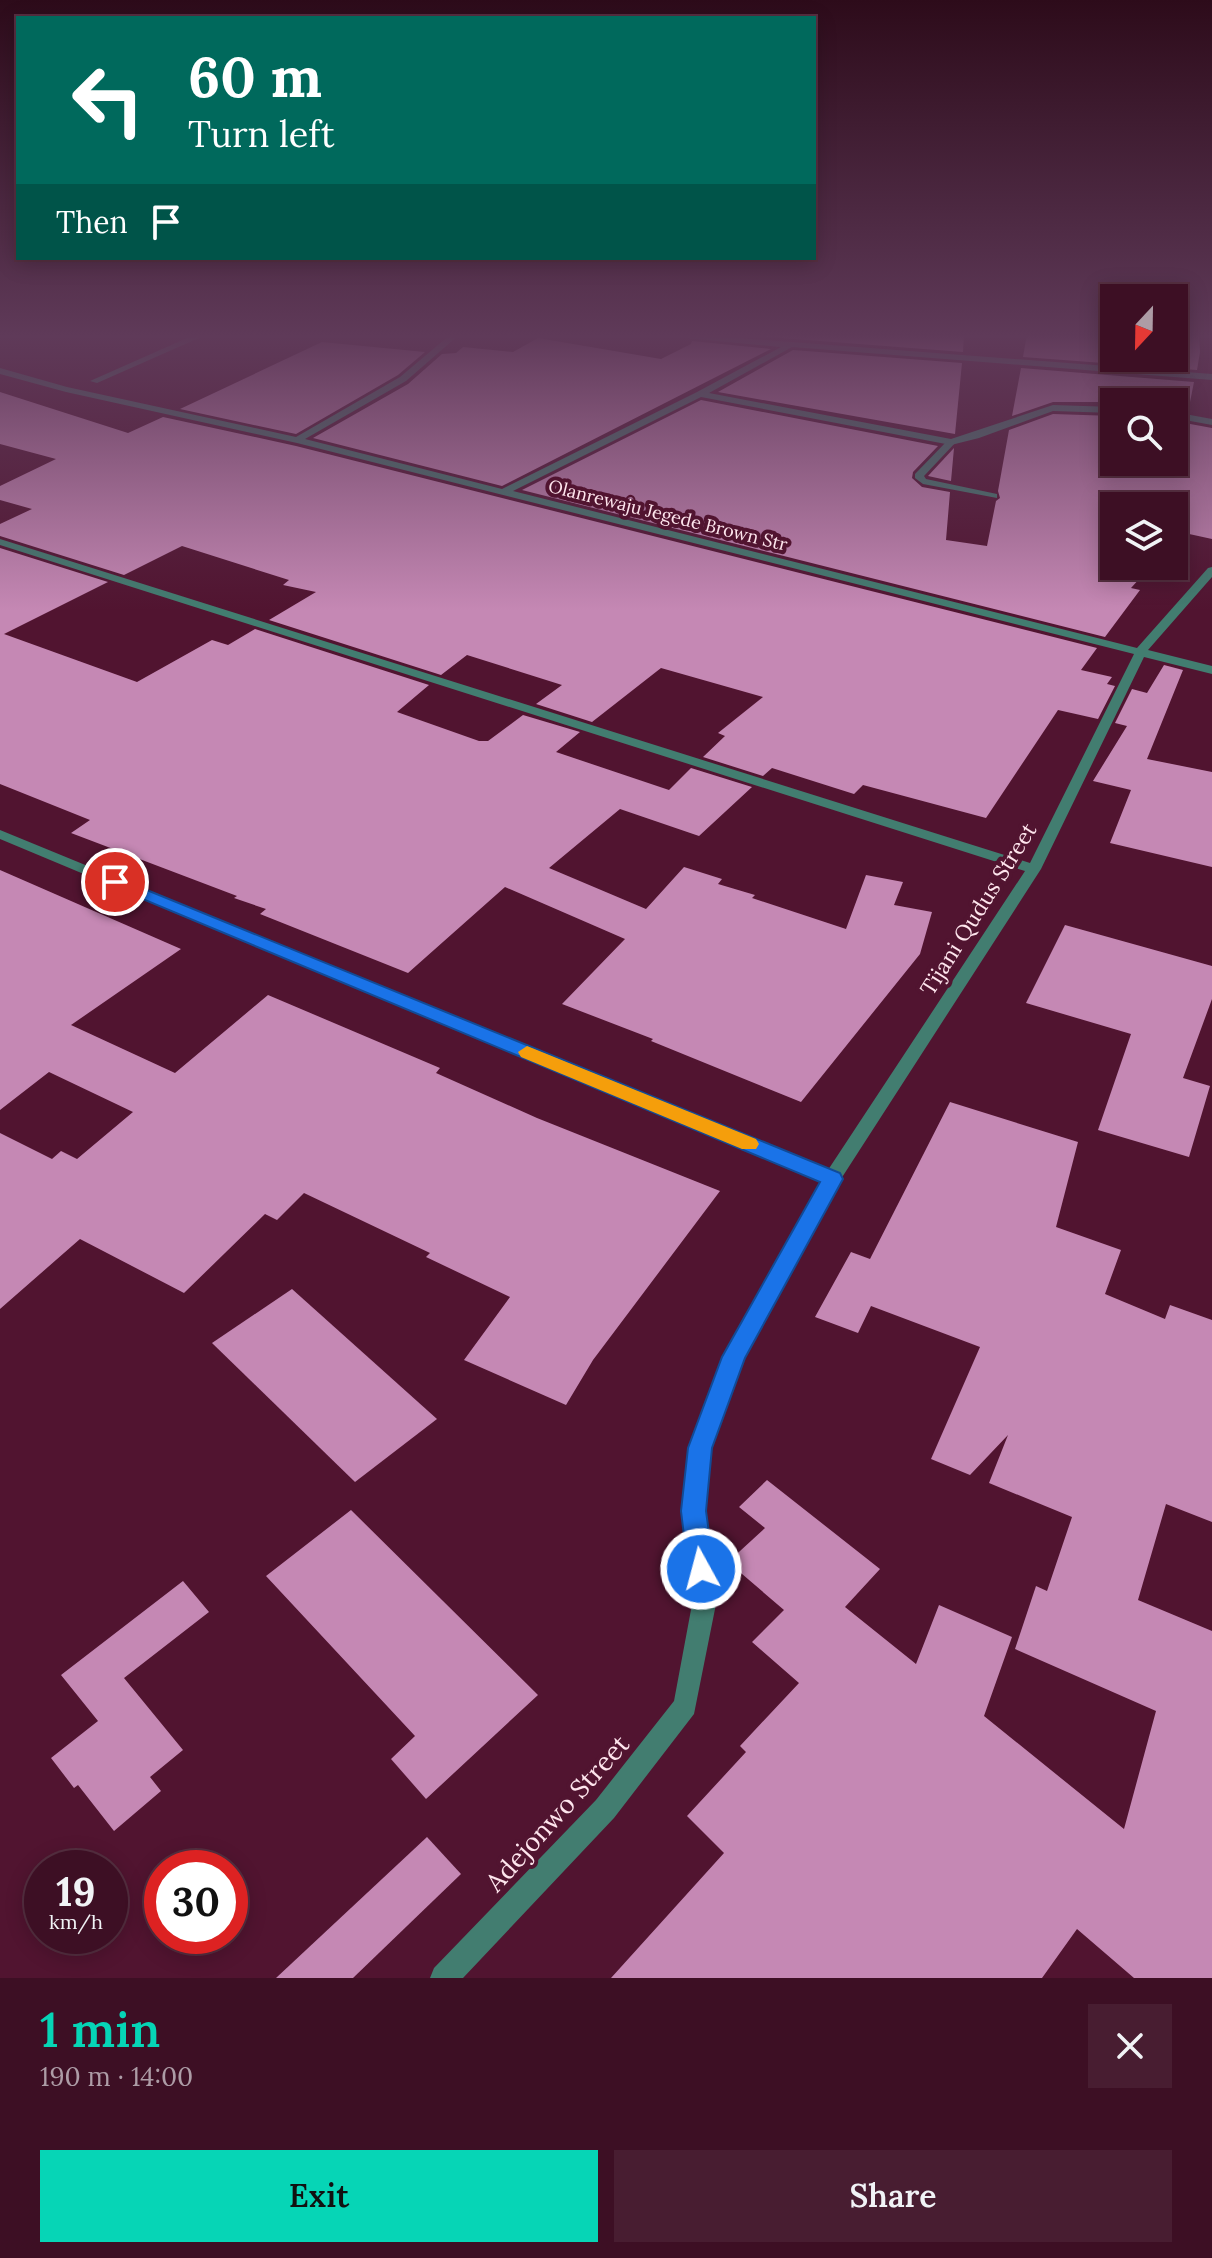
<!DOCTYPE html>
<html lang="en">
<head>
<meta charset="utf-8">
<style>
	body { margin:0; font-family:Lora,serif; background:#481d31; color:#f1f3f6; height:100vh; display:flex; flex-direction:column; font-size:30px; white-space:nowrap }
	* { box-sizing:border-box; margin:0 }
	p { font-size:26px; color:#ad9ca6 }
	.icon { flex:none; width:44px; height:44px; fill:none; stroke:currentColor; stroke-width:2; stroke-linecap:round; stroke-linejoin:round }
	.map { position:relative; height:1978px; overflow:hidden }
	.side { display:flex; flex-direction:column; background:#3d0f24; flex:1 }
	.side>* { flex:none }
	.guide { position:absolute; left:16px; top:16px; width:800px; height:244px; border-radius:0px; box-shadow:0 4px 20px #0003,0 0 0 2px #562f41; background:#00695c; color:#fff; overflow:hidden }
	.needle { width:52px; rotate:202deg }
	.fabs { position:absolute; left:1100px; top:284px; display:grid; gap:16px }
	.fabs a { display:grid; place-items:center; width:88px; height:88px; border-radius:0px; background:#3d0f24; box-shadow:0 4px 20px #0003,0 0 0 2px #562f41; font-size:40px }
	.speed { position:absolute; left:24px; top:1850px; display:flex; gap:16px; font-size:40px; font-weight:700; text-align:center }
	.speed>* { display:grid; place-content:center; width:104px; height:104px; border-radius:50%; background:#3d0f24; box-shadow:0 4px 20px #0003,0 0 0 2px #562f41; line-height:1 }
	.speed small { font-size:20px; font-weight:400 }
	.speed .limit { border:12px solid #d22; background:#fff; color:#111 }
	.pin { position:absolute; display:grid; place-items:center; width:68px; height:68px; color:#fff; margin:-34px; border:4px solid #fff; border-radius:50%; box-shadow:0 2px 8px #0007 }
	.me { position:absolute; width:88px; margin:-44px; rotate:353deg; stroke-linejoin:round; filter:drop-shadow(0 0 6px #0008) }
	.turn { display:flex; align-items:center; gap:28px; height:168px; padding:0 40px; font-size:36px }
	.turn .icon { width:104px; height:104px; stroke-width:2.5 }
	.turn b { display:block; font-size:56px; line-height:68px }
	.then { display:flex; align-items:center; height:76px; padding:0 40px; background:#0003; gap:16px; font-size:30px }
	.round { display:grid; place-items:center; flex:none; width:84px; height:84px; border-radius:0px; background:#481d31 }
	.headline { display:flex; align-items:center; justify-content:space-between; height:136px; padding:0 40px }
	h1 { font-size:48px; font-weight:600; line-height:60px; color:#06d5b6 }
	.primary-button { display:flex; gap:16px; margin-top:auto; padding:16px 40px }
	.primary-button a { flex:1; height:92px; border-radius:0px; background:#06d5b6; color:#111; font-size:32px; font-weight:600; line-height:92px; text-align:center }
	.primary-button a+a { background:#481d31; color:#f1f3f6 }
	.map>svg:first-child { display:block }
	.building { fill:#c588b4 }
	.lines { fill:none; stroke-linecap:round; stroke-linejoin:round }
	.service { fill:#427d70; fill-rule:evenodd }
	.minor { fill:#427d70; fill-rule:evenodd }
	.route { fill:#1a73e8; stroke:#114b97; stroke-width:2 }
	.slow { fill:#f59e0b }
	.labels { text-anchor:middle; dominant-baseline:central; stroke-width:8; stroke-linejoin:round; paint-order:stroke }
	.far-street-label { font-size:18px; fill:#fee5ed; stroke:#511430 }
	.street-label { font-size:22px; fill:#fee5ed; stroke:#511430 }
	.near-street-label { font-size:26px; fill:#fee5ed; stroke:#511430 }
</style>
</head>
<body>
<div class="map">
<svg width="1212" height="1978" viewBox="0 0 1212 1978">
	<rect width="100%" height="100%" fill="#511430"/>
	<!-- building -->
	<g class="building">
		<polygon points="728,334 964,334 963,352"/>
		<polygon points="1027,334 1114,334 1114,358 1174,358 1174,334 1199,334 1200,352 1197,370 1023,357"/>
		<polygon points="538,338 661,359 691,344 692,341 771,349 502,486 313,438 408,384 442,354 456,353 463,347 513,352"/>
		<polygon points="322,342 425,352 398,375 296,434 180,409"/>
		<polygon points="793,350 962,363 955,434 718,392"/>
		<polygon points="1021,368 1194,382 1188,412 1174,409 1174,402 1053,402 1012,416"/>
		<polygon points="0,392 128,433 163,417 296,446 1097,648 1081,670 1112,677 1107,684 1115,686 1098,719 1058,710 986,818 863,785 854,794 772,768 763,776 703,757 725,736 718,733 763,697 661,668 592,722 536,704 562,685 467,655 441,675 269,620 316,592 283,585 289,580 182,546 124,575 0,536 0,524 32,509 0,500 0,486 56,459 0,444"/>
		<polygon points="701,400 938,446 913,472 912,478 922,487 950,492 946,540 987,546 996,501 1000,498 998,491 1009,430 1053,414 1114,416 1114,462 1174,462 1174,421 1212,428 1212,539 1180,532 1174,540 1174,506 1114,506 1114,566 1151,566 1131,588 1140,590 1105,637 522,490"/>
		<polygon points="954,448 951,481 928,476"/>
		<polygon points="0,548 108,582 4,634 137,682 212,640 228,645 255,629 429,685 397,712 479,741 488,741 523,715 580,732 556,752 669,790 691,768 752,787 699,836 620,809 549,868 646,909 684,867 722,879 718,884 755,895 752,898 846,929 866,875 903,882 894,905 932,912 920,954 801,1102 651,1041 653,1039 562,1004 625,939 505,887 408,973 260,914 266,909 234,898 237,896 71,833 90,820 0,784"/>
		<polygon points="1164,665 1183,670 1147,759 1212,772 1212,867 1110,843 1131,790 1093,781 1127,726 1115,723 1132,689 1147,693"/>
		<polygon points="0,870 181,949 71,1025 175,1073 268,995 440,1068 436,1073 537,1118 720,1191 593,1360 566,1405 464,1360 510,1297 426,1257 430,1253 304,1193 277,1220 265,1214 184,1293 80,1239 0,1309 0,1133 52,1159 61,1151 77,1159 133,1112 49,1072 0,1110"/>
		<polygon points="1065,925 1212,966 1212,999 1183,1078 1210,1086 1189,1157 1098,1130 1131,1034 1026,1003"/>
		<polygon points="950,1102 1078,1142 1056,1227 1121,1250 1105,1294 1165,1319 1170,1305 1212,1320 1212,1522 1166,1504 1138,1600 1212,1631 1212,1978 1134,1978 1077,1929 1042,1978 611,1978 724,1853 687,1816 746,1752 740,1746 799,1683 752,1642 784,1610 728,1562 765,1528 739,1507 767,1480 880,1569 845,1607 916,1664 939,1605 1012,1637 984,1716 1124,1829 1156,1711 1015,1649 1036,1586 1047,1591 1072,1517 989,1483 1008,1435 970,1475 931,1459 980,1347 871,1306 858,1333 815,1317 851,1252 870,1259"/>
		<polygon points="292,1289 437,1419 355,1482 212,1343"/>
		<polygon points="351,1510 538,1695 426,1799 391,1759 415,1736 266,1576"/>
		<polygon points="183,1581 209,1612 124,1678 183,1750 150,1777 161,1791 114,1831 78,1785 74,1788 51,1758 98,1721 61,1675"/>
		<polygon points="427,1837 461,1874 353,1978 276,1978"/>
	</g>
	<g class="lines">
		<!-- service -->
		<polygon class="service" points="948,440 956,442 924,476 926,479 997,494 997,498 923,484 915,478 915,474"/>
		<!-- minor -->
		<g class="minor">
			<polygon points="196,334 208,334 97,383 90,381"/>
			<polygon points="451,334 460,334 406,381 305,439 502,489 697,392 781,347 645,334 685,334 1212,374 1212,380 792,347 709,393 951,439 1053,405 1114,407 1114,413 1053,411 979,438 951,445 701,397 513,491 1137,648 1208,568 1212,567 1212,577 1148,650 1212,666 1212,674 1144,657 1041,869 839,1182 744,1358 711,1448 704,1511 717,1599 694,1714 614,1818 463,1978 430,1978 434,1968 596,1800 674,1701 693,1599 682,1511 689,1448 724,1357 821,1182 0,839 0,830 828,1170 1025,871 0,545 0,539 1030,863 1134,654 297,443 66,392 0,374 0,368 67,387 296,437 400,377"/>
			<polygon points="1174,412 1212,419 1212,425 1174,418"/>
		</g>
	</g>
	<!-- sky -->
	<linearGradient id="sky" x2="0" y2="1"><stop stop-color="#2d0b1a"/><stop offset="0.55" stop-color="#5f3a59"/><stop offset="1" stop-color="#5f3a59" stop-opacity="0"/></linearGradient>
	<rect width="1212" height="611" fill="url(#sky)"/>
	<!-- route -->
	<polygon class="route" points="115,877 840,1173 843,1179 745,1358 712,1448 706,1511 714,1569 710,1578 701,1581 692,1578 688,1569 681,1511 688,1448 722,1357 820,1182 109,885 106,882 109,878"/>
	<!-- slow -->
	<polygon class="slow" points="527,1046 756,1139 759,1144 756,1149 742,1149 521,1057 518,1052"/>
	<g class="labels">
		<!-- far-street labels -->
		<g class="far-street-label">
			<text transform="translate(668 515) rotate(14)">Olanrewaju Jegede Brown Str</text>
		</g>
		<!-- street labels -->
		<g class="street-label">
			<text transform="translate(978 909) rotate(-58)">Tijani Qudus Street</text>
		</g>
		<!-- near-street labels -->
		<g class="near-street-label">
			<text transform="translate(557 1813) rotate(-48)">Adejonwo Street</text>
		</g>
	</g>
</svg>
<div class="fabs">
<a><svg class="needle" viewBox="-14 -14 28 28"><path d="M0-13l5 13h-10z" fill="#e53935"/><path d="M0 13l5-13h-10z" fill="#ad9ca6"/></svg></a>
<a><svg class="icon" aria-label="search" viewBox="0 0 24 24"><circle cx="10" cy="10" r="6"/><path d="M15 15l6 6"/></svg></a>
<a><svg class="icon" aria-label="layers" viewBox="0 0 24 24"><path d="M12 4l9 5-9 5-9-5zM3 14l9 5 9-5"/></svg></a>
</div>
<div class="speed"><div>19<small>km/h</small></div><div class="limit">30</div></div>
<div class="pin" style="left:115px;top:882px;background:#d93025"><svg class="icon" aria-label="arrive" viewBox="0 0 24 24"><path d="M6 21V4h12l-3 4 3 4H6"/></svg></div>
<svg class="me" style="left:701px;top:1569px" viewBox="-20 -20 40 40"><circle r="17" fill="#1a73e8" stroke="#fff" stroke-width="3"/><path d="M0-11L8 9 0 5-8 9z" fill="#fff"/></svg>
<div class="guide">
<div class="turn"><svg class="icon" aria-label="left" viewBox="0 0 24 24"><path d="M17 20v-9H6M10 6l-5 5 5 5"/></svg><div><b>60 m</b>Turn left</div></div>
<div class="then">Then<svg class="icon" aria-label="arrive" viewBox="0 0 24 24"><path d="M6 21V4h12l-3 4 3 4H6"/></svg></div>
</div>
</div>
<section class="side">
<div class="headline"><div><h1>1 min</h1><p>190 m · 14:00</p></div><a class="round"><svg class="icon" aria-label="close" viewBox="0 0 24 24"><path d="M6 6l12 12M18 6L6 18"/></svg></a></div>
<div class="primary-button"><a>Exit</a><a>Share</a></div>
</section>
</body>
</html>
